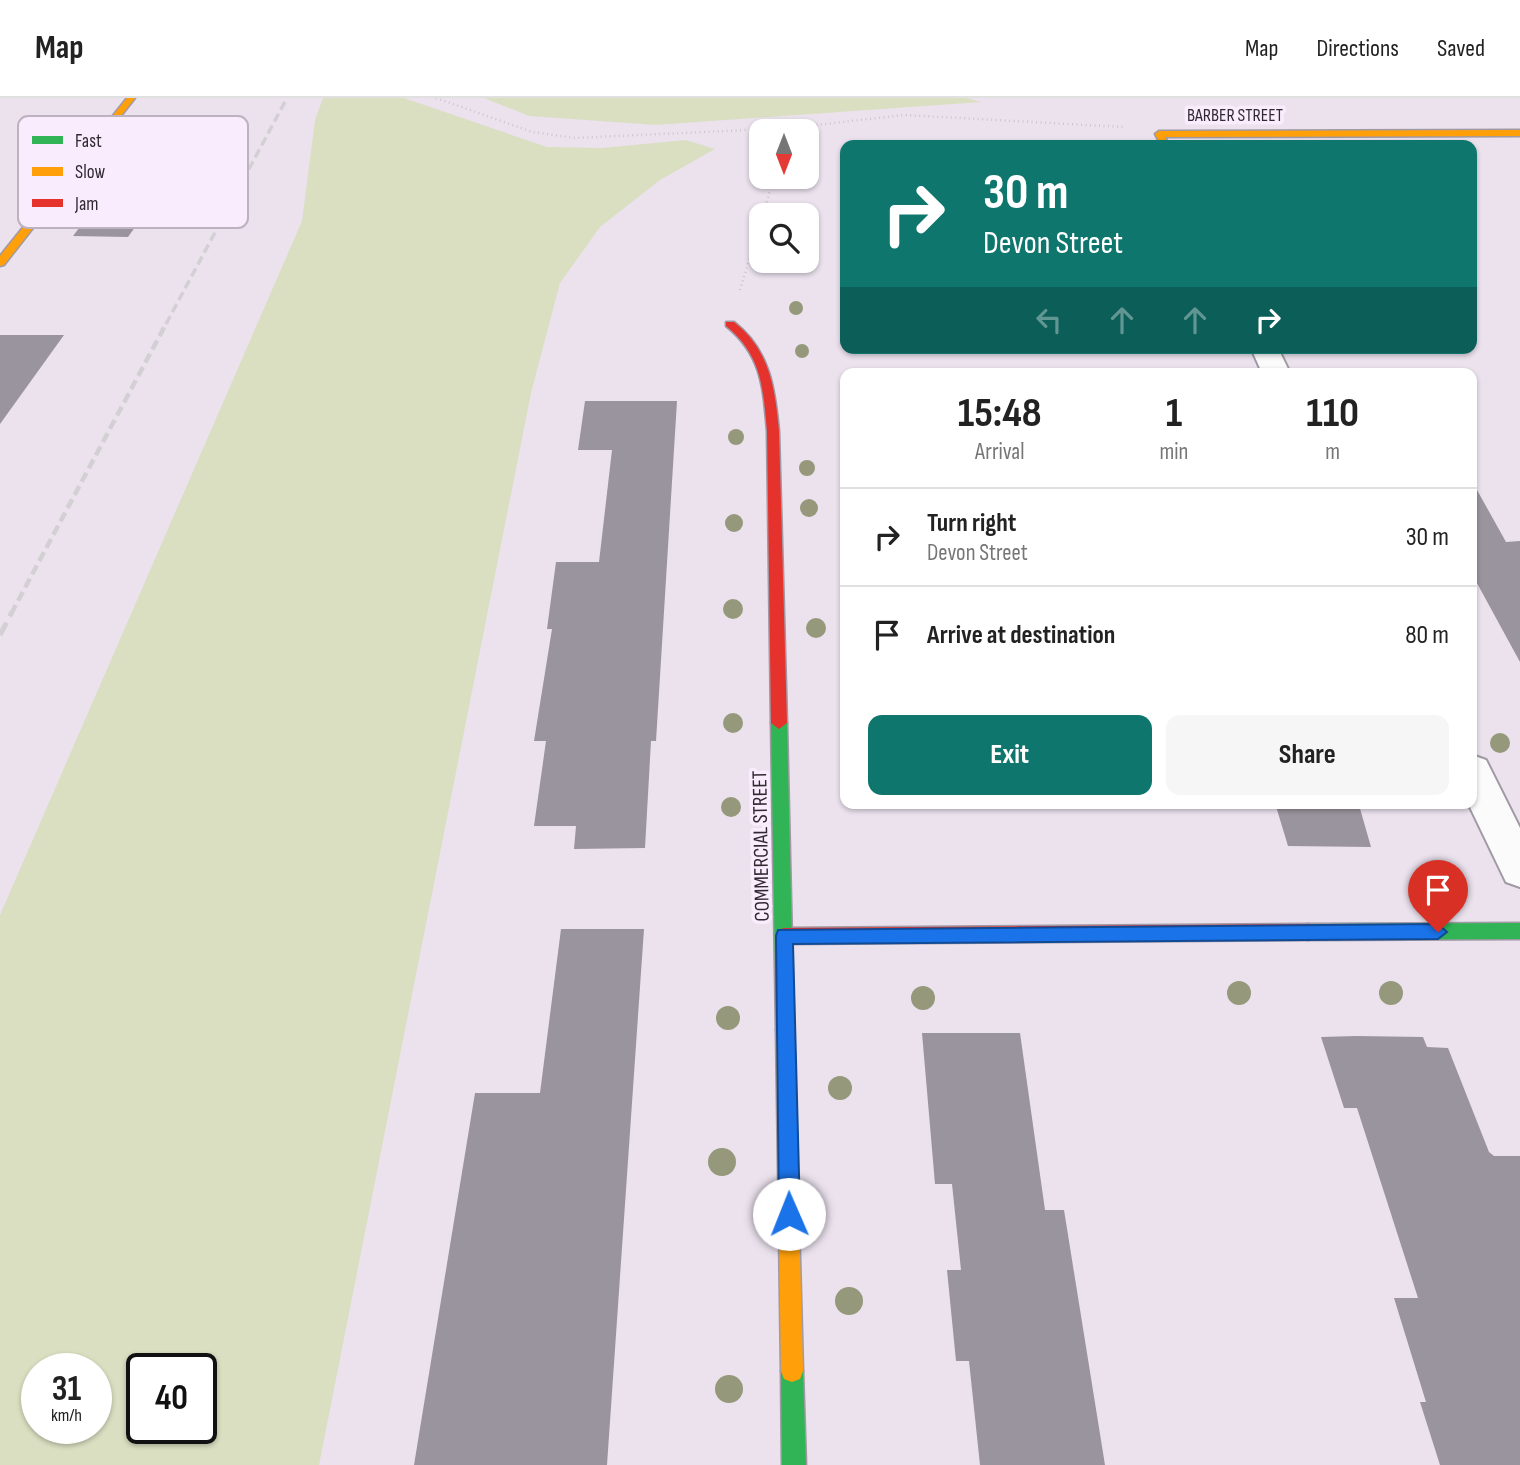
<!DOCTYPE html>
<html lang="en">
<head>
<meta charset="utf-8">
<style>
	body { margin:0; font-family:"Sofia Sans Condensed",sans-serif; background:#f6f6f6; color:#222; height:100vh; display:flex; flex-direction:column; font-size:26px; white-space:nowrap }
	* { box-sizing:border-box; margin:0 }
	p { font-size:23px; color:#767676 }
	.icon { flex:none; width:38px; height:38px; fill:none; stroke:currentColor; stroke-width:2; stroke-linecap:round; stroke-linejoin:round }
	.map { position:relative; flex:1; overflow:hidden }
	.panel { position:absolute; left:840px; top:270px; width:637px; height:441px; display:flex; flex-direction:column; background:#fff; border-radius:14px; box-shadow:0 2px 5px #0004 }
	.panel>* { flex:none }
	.hud { position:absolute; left:840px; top:42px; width:637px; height:214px; border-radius:14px; box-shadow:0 2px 5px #0004; background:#0f766e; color:#fff; overflow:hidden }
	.needle { width:46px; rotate:180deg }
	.controls { position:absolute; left:749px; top:21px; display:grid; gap:14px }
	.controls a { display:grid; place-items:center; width:70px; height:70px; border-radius:14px; background:#fff; box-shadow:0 2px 5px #0004; font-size:35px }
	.speed { position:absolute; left:21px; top:1255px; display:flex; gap:14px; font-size:35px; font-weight:700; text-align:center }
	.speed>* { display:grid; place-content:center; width:91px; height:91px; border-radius:50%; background:#fff; box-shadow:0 2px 5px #0004; line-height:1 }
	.speed small { font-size:18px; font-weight:400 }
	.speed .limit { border:4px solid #111; border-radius:10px; background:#fff; color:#111 }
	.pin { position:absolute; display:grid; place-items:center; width:60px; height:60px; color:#fff; margin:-72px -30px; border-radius:50% 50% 50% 0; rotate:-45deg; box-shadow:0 0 7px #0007 }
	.pin .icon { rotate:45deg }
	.me { position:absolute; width:77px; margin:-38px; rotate:359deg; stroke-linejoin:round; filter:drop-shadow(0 0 5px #0008) }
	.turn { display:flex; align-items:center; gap:24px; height:147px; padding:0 28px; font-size:32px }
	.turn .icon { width:91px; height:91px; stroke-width:2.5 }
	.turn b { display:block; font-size:49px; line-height:60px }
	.lanes { display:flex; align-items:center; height:66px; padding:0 28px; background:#0003; justify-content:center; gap:35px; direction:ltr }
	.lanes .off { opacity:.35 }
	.eta { display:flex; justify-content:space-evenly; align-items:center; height:119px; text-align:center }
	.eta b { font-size:42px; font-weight:700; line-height:49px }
	.button { display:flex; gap:14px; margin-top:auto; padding:14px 28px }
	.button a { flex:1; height:80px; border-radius:14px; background:#0f766e; color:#fff; font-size:28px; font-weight:700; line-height:80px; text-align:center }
	.button a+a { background:#f6f6f6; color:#222 }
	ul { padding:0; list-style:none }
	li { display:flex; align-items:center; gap:21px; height:98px; padding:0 28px; border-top:2px solid #e0e0e0 }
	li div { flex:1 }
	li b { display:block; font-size:26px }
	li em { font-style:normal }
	header { display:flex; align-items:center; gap:42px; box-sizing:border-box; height:98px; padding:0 35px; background:#fff; border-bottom:2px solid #e0e0e0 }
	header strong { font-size:33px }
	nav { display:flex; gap:38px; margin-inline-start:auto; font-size:24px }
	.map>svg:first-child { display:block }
	.green { fill:#dadfc1; fill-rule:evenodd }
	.building { fill:#9a949e }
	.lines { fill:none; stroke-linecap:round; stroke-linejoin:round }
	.street-casing { stroke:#a19aa4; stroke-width:4 }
	.fast-casing { stroke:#a19aa4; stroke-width:3 }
	.slow-casing { stroke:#a19aa4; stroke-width:3 }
	.jam-casing { stroke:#a19aa4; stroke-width:3 }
	.path { stroke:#cac6cb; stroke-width:2.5; stroke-dasharray:1 3.5; stroke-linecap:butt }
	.street { fill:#fcfbfc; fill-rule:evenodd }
	.fast { fill:#30b455; fill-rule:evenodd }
	.slow { fill:#ff9f0a; fill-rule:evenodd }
	.jam { fill:#e5322d; fill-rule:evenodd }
	.rail-far2 { stroke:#d3d0d4; stroke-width:3.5; stroke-dasharray:9 4.5; stroke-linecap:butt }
	.rail-far1 { stroke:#d3d0d4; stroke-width:4.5; stroke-dasharray:10 5; stroke-linecap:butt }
	.rail { stroke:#d3d0d4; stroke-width:5; stroke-dasharray:14 7; stroke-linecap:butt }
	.tree { fill:#95987a }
	.route { fill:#1a73e8; stroke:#114b97; stroke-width:2 }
	.labels { text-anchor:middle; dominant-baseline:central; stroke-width:7; stroke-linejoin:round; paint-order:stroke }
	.far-street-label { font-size:18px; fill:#2f2931; stroke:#f9ecfd }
	.street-label { font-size:21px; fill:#2f2931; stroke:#f9ecfd }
	.key { fill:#f9ecfd; stroke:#bcb2c0; stroke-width:2 }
	.key-label { font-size:19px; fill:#2f2931 }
</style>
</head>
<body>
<header>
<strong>Map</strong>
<nav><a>Map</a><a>Directions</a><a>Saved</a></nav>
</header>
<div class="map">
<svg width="1520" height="1367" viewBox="0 0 1520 1367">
	<rect width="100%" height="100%" fill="#ebe2ee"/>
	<!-- green -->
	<g class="green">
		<path d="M323,0H404L547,49L602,50L686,42L715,51L660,82L600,129L560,185L531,295L319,1367H0V817L302,123L315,22ZM37,1270H96V1330H37ZM142,1270H201V1330H142Z"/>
		<polygon points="484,0 966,0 981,4 656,27 529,18"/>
	</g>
	<!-- building -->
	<g class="building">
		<polygon points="142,47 193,48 128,139 73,138"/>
		<polygon points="0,237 64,237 0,326"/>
		<polygon points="585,303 677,303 656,643 651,643 645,750 574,751 576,728 534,728 546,643 534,643 552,531 547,531 556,464 599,464 612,352 578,352"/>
		<polygon points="1472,383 1506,444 1520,443 1520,564 1472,476"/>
		<polygon points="1275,705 1359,707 1371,749 1288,748"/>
		<polygon points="561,831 644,831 607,1367 414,1367 475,995 540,995"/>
		<polygon points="922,935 1020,935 1045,1112 1064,1112 1105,1367 980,1367 969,1263 956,1263 947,1172 961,1172 952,1086 935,1086"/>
		<polygon points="1356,938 1423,939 1427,949 1448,950 1489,1054 1494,1058 1520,1058 1520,1367 1440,1367 1420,1304 1426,1304 1394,1200 1418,1200 1357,1010 1344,1010 1321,939"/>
	</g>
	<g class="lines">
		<defs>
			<g id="street">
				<polygon points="1251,250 1278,250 1290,275 1262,275"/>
				<polygon points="1472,657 1486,662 1520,730 1520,789 1506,784 1468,705 1472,705"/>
			</g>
			<g id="fast">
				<polygon points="779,619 787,625 794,932 792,938 785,941 778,938 776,932 771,625"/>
				<polygon points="1520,825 1520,841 1308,842 1302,840 1299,834 1302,828 1308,826"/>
				<polygon points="792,1262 800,1265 803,1273 806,1367 782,1367 781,1273 784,1265"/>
			</g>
			<g id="slow">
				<polygon points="127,0 135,0 4,167 0,168 0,158"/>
				<polygon points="1520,32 1520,38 1165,39 1169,47 1161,47 1155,36 1159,33"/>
				<polygon points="785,923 792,926 794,932 803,1273 800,1281 792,1284 784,1281 781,1273 776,932 778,926"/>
			</g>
			<g id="jam">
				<path d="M726,224H734C770,252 775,290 779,333L787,625L779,631L771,625L767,333C763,290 762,257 726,228Z"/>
				<polygon points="1308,826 1314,828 1317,834 1314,840 1308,842 784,846 778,844 775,838 778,832 784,830"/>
			</g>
		</defs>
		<!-- street casing -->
		<use href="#street" class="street-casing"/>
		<!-- fast casing -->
		<use href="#fast" class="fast-casing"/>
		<!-- slow casing -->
		<use href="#slow" class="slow-casing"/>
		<!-- jam casing -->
		<use href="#jam" class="jam-casing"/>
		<!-- path -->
		<g class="path">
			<polyline points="436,0 532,34 575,40 789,30 904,17 1124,29"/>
			<polyline points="763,117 774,79"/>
			<polyline points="740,192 761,123"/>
		</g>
		<!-- street -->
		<use href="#street" class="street"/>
		<!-- fast -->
		<use href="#fast" class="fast"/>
		<!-- slow -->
		<use href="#slow" class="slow"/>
		<!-- jam -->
		<use href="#jam" class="jam"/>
		<!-- rail-far2 -->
		<polyline class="rail-far2" points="166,226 287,0"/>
		<!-- rail-far1 -->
		<polyline class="rail-far1" points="11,516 167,224"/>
		<!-- rail -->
		<polyline class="rail" points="0,537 12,514"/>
	</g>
	<!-- trees -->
	<g class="tree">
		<circle cx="796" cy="210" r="7"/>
		<circle cx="802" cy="253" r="7"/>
		<circle cx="736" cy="339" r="8"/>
		<circle cx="807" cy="370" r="8"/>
		<circle cx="809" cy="410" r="9"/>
		<circle cx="734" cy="425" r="9"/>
		<circle cx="733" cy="511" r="10"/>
		<circle cx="816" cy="530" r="10"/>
		<circle cx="733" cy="625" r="10"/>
		<circle cx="1500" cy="645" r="10"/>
		<circle cx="731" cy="709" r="10"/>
		<circle cx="1239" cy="895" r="12"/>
		<circle cx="1391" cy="895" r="12"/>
		<circle cx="923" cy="900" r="12"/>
		<circle cx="728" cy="920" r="12"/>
		<circle cx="840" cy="990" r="12"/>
		<circle cx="722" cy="1064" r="14"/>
		<circle cx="849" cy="1203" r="14"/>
		<circle cx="729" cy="1291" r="14"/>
	</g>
	<!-- route -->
	<polygon class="route" points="1438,826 1447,834 1438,841 793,846 800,1116 797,1124 789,1127 782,1124 779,1116 776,838 778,832"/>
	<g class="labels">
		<!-- far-street labels -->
		<g class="far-street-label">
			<text x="1235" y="17">BARBER STREET</text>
		</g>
		<!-- street labels -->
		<g class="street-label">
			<text transform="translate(761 748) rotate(-91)">COMMERCIAL STREET</text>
		</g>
	</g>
	<!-- legend -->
	<rect x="18" y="18" width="230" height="112" rx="10" class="key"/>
	<rect x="32" y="38" width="31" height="8" fill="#30b455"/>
	<rect x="32" y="69" width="31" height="9" fill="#ff9f0a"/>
	<rect x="32" y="101" width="31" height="8" fill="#e5322d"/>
	<g class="key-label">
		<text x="75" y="49">Fast</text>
		<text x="75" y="80">Slow</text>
		<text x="75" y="112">Jam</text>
	</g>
</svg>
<div class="controls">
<a><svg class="needle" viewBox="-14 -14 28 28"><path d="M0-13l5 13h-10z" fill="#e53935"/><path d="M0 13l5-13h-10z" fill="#767676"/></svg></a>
<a><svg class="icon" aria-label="search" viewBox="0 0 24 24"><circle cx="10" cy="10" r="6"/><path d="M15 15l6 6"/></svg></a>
</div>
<div class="speed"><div>31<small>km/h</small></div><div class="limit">40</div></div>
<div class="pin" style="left:1438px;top:834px;background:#d93025"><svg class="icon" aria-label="arrive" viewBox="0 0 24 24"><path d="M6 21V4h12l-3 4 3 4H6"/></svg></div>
<svg class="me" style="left:789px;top:1116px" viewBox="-20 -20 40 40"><circle r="19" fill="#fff"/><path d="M0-13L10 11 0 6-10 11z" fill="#1a73e8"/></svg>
<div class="hud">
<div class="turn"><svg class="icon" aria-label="right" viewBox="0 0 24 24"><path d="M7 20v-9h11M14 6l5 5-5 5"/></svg><div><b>30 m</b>Devon Street</div></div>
<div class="lanes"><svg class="icon off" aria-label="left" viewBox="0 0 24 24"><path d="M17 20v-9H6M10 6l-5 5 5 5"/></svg><svg class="icon off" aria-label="ahead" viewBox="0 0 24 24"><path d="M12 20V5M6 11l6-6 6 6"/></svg><svg class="icon off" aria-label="ahead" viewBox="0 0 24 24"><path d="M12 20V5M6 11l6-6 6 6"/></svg><svg class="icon" aria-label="right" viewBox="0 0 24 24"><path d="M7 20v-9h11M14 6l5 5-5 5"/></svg></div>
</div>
<section class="panel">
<div class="eta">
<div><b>15:48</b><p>Arrival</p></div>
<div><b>1</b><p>min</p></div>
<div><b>110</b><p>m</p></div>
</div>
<ul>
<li><svg class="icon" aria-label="right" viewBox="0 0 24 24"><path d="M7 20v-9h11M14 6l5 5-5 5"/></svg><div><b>Turn right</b><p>Devon Street</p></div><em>30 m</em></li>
<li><svg class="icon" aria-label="arrive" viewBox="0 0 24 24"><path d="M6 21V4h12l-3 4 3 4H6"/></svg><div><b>Arrive at destination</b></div><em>80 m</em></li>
</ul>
<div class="button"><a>Exit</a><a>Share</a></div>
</section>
</div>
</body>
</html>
